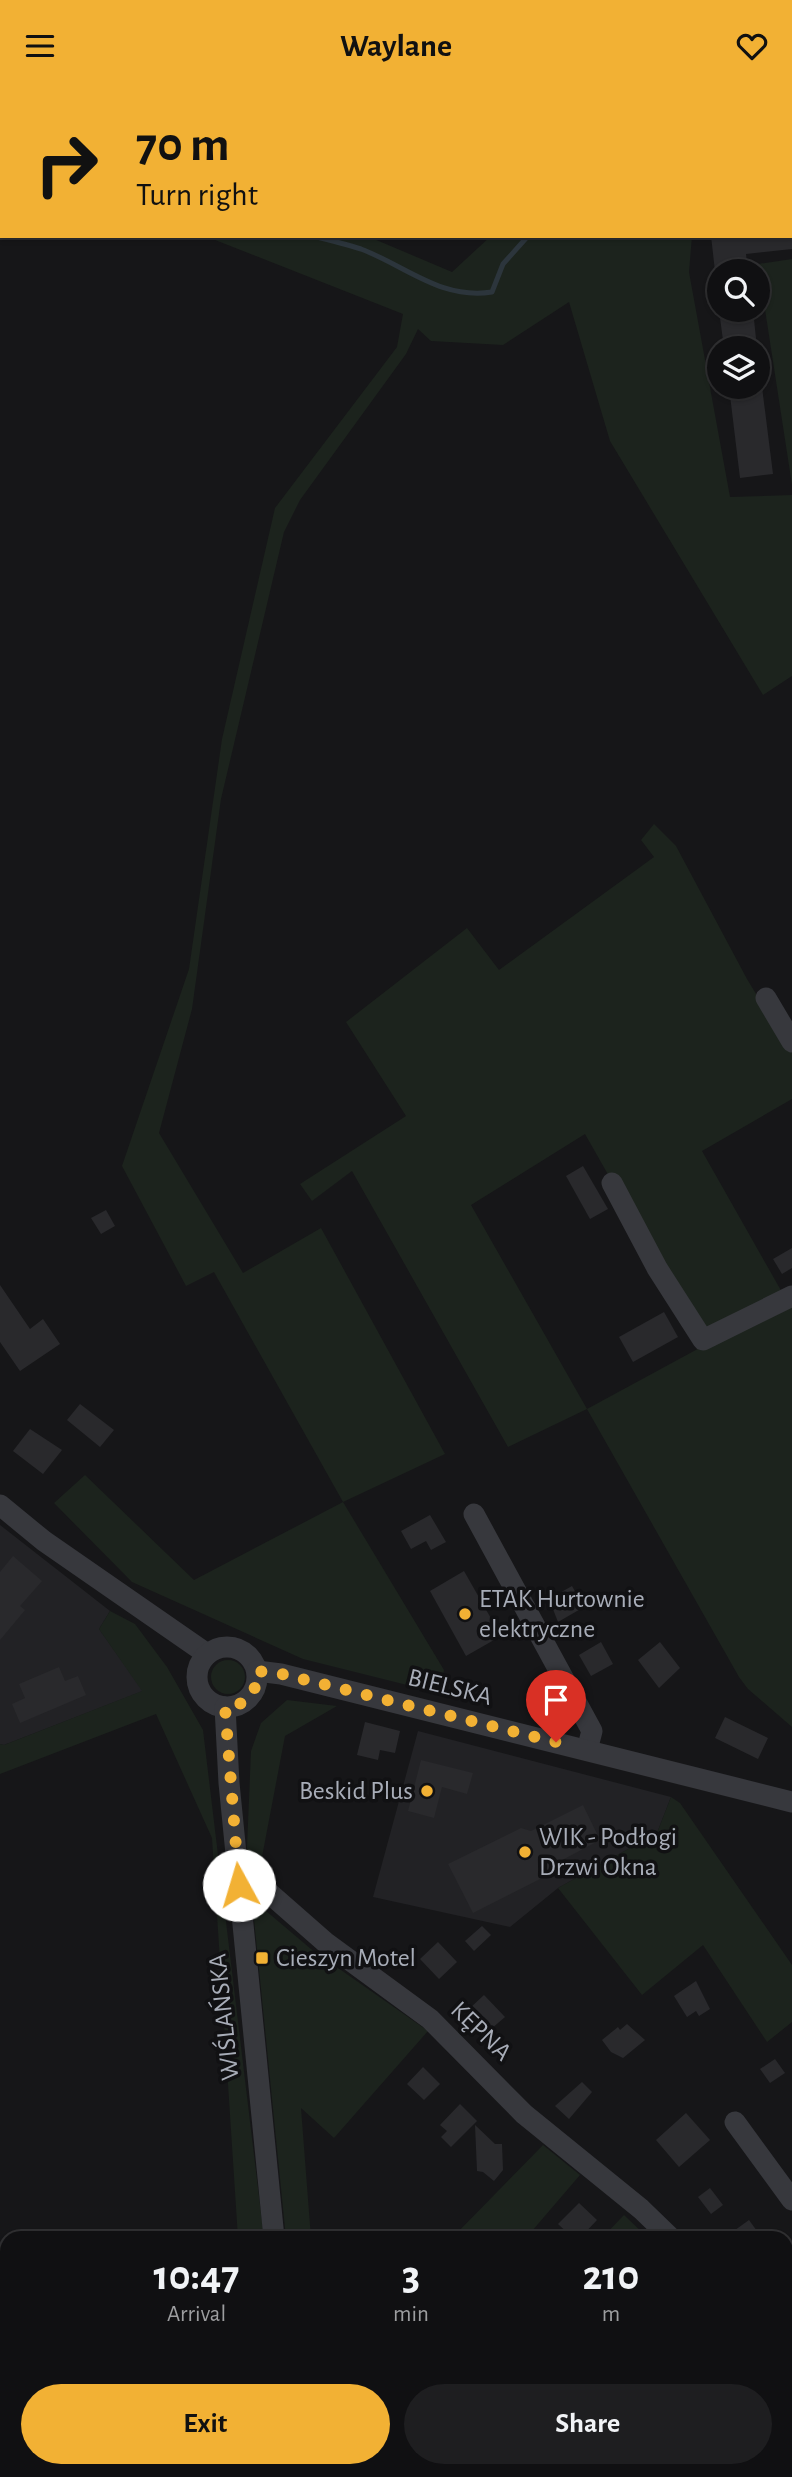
<!DOCTYPE html>
<html lang="en">
<head>
<meta charset="utf-8">
<style>
	body { margin:0; font-family:"Alegreya Sans",sans-serif; background:#1e1e20; color:#f1f3f6; height:100vh; display:flex; flex-direction:column; font-size:26px; white-space:nowrap }
	* { box-sizing:border-box; margin:0 }
	p { font-size:23px; color:#9c9d9f }
	.icon { flex:none; width:38px; height:38px; fill:none; stroke:currentColor; stroke-width:2; stroke-linecap:round; stroke-linejoin:round }
	.map { position:relative; flex:1; overflow:hidden }
	.drawer { position:absolute; left:0px; top:2140px; width:793px; height:247px; display:flex; flex-direction:column; background:#101012; border-radius:21px 21px 0 0; box-shadow:0 2px 5px #0004,0 0 0 2px #303032 }
	.drawer>* { flex:none }
	.banner { position:absolute; left:0px; top:0px; width:793px; height:147px; box-shadow:0 2px 5px #0004,0 0 0 2px #303032; background:#f2b134; color:#111; overflow:hidden }
	.buttons { position:absolute; left:707px; top:168px; display:grid; gap:14px }
	.buttons a { display:grid; place-items:center; width:63px; height:63px; border-radius:50%; background:#101012; box-shadow:0 2px 5px #0004,0 0 0 2px #303032; font-size:35px }
	.pin { position:absolute; display:grid; place-items:center; width:60px; height:60px; color:#fff; margin:-72px -30px; border-radius:50% 50% 50% 0; rotate:-45deg; box-shadow:0 0 7px #0007 }
	.pin .icon { rotate:45deg }
	.me { position:absolute; width:77px; margin:-38px; rotate:354deg; stroke-linejoin:round; filter:drop-shadow(0 0 5px #0008) }
	.turn { display:flex; align-items:center; gap:24px; height:147px; padding:0 21px; font-size:32px }
	.turn .icon { width:91px; height:91px; stroke-width:2.5 }
	.turn b { display:block; font-size:49px; line-height:60px }
	.eta { display:flex; justify-content:space-evenly; align-items:center; height:119px; text-align:center }
	.eta b { font-size:42px; font-weight:700; line-height:49px }
	.cta { display:flex; gap:14px; margin-top:auto; padding:14px 21px }
	.cta a { flex:1; height:80px; border-radius:42px; background:#f2b134; color:#111; font-size:28px; font-weight:700; line-height:80px; text-align:center }
	.cta a+a { background:#1e1e20; color:#f1f3f6 }
	header { display:flex; justify-content:space-between; align-items:center; height:91px; padding:0 21px; background:#f2b134; color:#111; font-size:32px; font-weight:700 }
	.map>svg:first-child { display:block }
	.built { fill:#222225 }
	.green { fill:#1c231d; fill-rule:evenodd }
	.lines { fill:none; stroke-linecap:round; stroke-linejoin:round }
	.stream { stroke:#2c353c; stroke-width:5 }
	.building { fill:#29292c }
	.path { stroke:#3d3f44; stroke-width:3.5; stroke-dasharray:3.5 5; stroke-linecap:butt }
	.minor { stroke:#37383d; stroke-width:21 }
	.route { stroke:#f2b134; stroke-width:12; stroke-dasharray:0 21.6 }
	.poi-dot { fill:#f2b134; stroke:#111113; stroke-width:2.5 }
	.labels { text-anchor:middle; dominant-baseline:central; stroke-width:7; stroke-linejoin:round; paint-order:stroke }
	.poi-label { font-size:26px; fill:#a8adb8; stroke:#111113; text-anchor:start }
	.street-label { font-size:26px; fill:#a8adb8; stroke:#111113 }
</style>
</head>
<body>
<header><svg class="icon" aria-label="menu" viewBox="0 0 24 24"><path d="M4 6h16M4 12h16M4 18h16"/></svg>Waylane<svg class="icon" aria-label="heart" viewBox="0 0 24 24"><path d="M12 20l-8-8c-3-5 5-10 8-4 3-6 11-1 8 4z"/></svg></header>
<div class="map">
<svg width="792" height="2386" viewBox="0 0 792 2386">
	<rect width="100%" height="100%" fill="#161618"/>
	<!-- built -->
	<g class="built">
		<polygon points="0,1434 110,1520 99,1538 143,1600 4,1654 0,1653"/>
		<polygon points="418,1640 671,1706 657,1742 558,1797 510,1836 373,1806"/>
	</g>
	<!-- green -->
	<g class="green">
		<polygon points="0,0 173,0 2,2 2,147"/>
		<polygon points="465,0 792,0 792,127 791,2"/>
		<polygon points="205,145 367,145 452,181 491,145 692,145 689,181 730,406 792,404 792,585 763,604 610,350 569,211 503,254 431,250 418,238 406,263 300,409 284,441 221,708 192,918 159,1042 243,1182 321,1137 445,1363 343,1411 444,1579 439,1602 303,1568 132,1491 54,1412 85,1384 194,1489 343,1411 214,1181 186,1195 122,1075 189,878 222,648 275,417 397,256 403,223"/>
		<polygon points="792,168 792,394 758,173"/>
		<path d="M654,733L676,755L747,888L792,962V1008L702,1060L783,1203L792,1198V1636L748,1598L739,1586L587,1318L508,1356L352,1080L312,1110L300,1093L406,1025L346,931L467,837L499,879L654,766L641,749ZM585,1043L705,1254L587,1318L471,1114Z"/>
		<polygon points="110,1520 135,1533 167,1576 203,1639 264,2147 238,2147 212,1747 156,1623 0,1683 0,1653 4,1654 142,1600 99,1538"/>
		<circle cx="228" cy="1586" r="17"/>
		<polygon points="287,1609 337,1615 285,1645 258,1787 246,1780 251,1660 261,1632"/>
		<polygon points="671,1706 680,1712 792,1874 792,1931 767,1951 703,1854 642,1904 558,1797 657,1742"/>
		<polygon points="252,1808 311,1858 428,1940 334,2047 301,2017 311,2147 286,2147"/>
		<polygon points="543,2054 580,2084 526,2147 452,2147"/>
		<polygon points="624,2124 648,2147 602,2147"/>
	</g>
	<g class="lines">
		<!-- stream -->
		<g class="stream">
			<polyline points="791,82 792,83"/>
			<polyline points="0,123 2,123"/>
			<path d="M313,145C329,149 345,153 361,158C406,175 441,209 492,201L503,173L528,145"/>
		</g>
	</g>
	<!-- building -->
	<g class="building">
		<polygon points="711,145 792,145 792,158 746,163 748,180 715,180"/>
		<polygon points="719,219 753,219 757,257 724,257"/>
		<polygon points="729,296 762,296 773,383 740,387"/>
		<polygon points="583,1075 608,1118 590,1128 566,1085"/>
		<polygon points="106,1119 115,1135 101,1143 91,1127"/>
		<polygon points="792,1157 792,1177 782,1183 773,1168"/>
		<polygon points="0,1194 30,1238 43,1228 60,1253 20,1280 0,1251"/>
		<polygon points="664,1221 678,1246 633,1271 619,1246"/>
		<polygon points="80,1313 114,1339 100,1356 67,1329"/>
		<polygon points="30,1338 62,1359 43,1383 13,1360"/>
		<polygon points="430,1424 446,1451 431,1459 426,1450 411,1458 401,1440"/>
		<polygon points="13,1465 42,1490 20,1515 25,1519 0,1549 0,1481"/>
		<polygon points="464,1480 501,1545 466,1565 430,1500"/>
		<polygon points="572,1495 584,1516 558,1531 549,1508"/>
		<polygon points="601,1551 613,1573 591,1585 579,1564"/>
		<polygon points="660,1551 680,1577 659,1597 638,1569"/>
		<polygon points="59,1576 65,1590 78,1585 86,1604 20,1632 12,1613 25,1607 19,1593"/>
		<polygon points="725,1626 768,1647 758,1668 715,1647"/>
		<polygon points="365,1631 400,1640 395,1662 380,1659 378,1669 357,1664"/>
		<polygon points="421,1669 473,1682 467,1703 442,1696 434,1727 408,1720"/>
		<polygon points="583,1714 600,1749 549,1776 544,1786 473,1822 448,1773 521,1737 531,1740"/>
		<polygon points="482,1835 491,1844 474,1860 465,1850"/>
		<polygon points="438,1851 457,1871 439,1888 420,1868"/>
		<polygon points="696,1890 710,1918 699,1925 696,1920 687,1926 674,1905"/>
		<polygon points="484,1904 505,1926 491,1938 469,1918"/>
		<polygon points="627,1933 645,1949 623,1967 611,1961 602,1949 618,1936 620,1939"/>
		<polygon points="775,1968 785,1982 770,1992 760,1978"/>
		<polygon points="423,1976 440,1993 424,2009 407,1993"/>
		<polygon points="582,1991 592,2001 569,2028 555,2015"/>
		<polygon points="460,2013 477,2030 451,2056 441,2046 447,2040 440,2034"/>
		<polygon points="686,2022 710,2049 679,2076 656,2049"/>
		<polygon points="475,2034 495,2053 502,2053 503,2079 494,2090 483,2081 477,2080"/>
		<polygon points="710,2097 723,2114 711,2123 698,2106"/>
		<polygon points="579,2112 597,2129 580,2147 573,2147 558,2133"/>
		<polygon points="749,2129 762,2147 724,2147"/>
	</g>
	<g class="lines">
		<!-- path -->
		<g class="path">
			<polyline points="135,2 139,0"/>
			<polyline points="0,46 2,45"/>
		</g>
		<!-- minor -->
		<g class="minor">
			<polyline points="766,907 792,951"/>
			<polyline points="612,1092 657,1177 703,1249 792,1205"/>
			<polyline points="0,1414 44,1450 207,1563"/>
			<polyline points="474,1423 592,1640 587,1659"/>
			<circle cx="227" cy="1586" r="30"/>
			<polyline points="257,1580 281,1583 792,1711"/>
			<polyline points="225,1616 229,1692 274,2147"/>
			<polyline points="239,1794 268,1801 325,1851 430,1928 524,2023 641,2118 671,2147"/>
			<polyline points="735,2031 792,2109"/>
			<polyline points="786,2175 792,2170"/>
			<polyline points="786,2375 790,2386"/>
			<polyline points="278,2386 279,2380"/>
		</g>
	</g>
	<g class="lines">
		<!-- route -->
		<path class="route" d="M239,1794L225,1616C246,1615 258,1602 257,1580L282,1583L556,1651"/>
	</g>
	<!-- markers -->
	<g class="poi-dot">
		<circle cx="465" cy="1523" r="7"/>
		<circle cx="427" cy="1700" r="7"/>
		<circle cx="525" cy="1761" r="7"/>
		<rect x="255" y="1860" width="14" height="14" rx="3.5"/>
	</g>
	<g class="labels">
		<!-- poi labels -->
		<g class="poi-label">
			<text x="479" y="1508">ETAK Hurtownie<tspan x="479" dy="30">elektryczne</tspan></text>
			<text x="413" y="1700" text-anchor="end">Beskid Plus</text>
			<text x="539" y="1746">WIK - Podłogi<tspan x="539" dy="30">Drzwi Okna</tspan></text>
			<text x="276" y="1867">Cieszyn Motel</text>
		</g>
		<!-- street labels -->
		<g class="street-label">
			<text transform="translate(450 1596) rotate(14)">BIELSKA</text>
			<text transform="translate(224 1926) rotate(-96)">WIŚLAŃSKA</text>
			<text transform="translate(481 1940) rotate(44)">KĘPNA</text>
		</g>
	</g>
</svg>
<div class="buttons">
<a><svg class="icon" aria-label="search" viewBox="0 0 24 24"><circle cx="10" cy="10" r="6"/><path d="M15 15l6 6"/></svg></a>
<a><svg class="icon" aria-label="layers" viewBox="0 0 24 24"><path d="M12 4l9 5-9 5-9-5zM3 14l9 5 9-5"/></svg></a>
</div>
<div class="pin" style="left:556px;top:1651px;background:#d93025"><svg class="icon" aria-label="arrive" viewBox="0 0 24 24"><path d="M6 21V4h12l-3 4 3 4H6"/></svg></div>
<svg class="me" style="left:239px;top:1794px" viewBox="-20 -20 40 40"><circle r="19" fill="#fff"/><path d="M0-13L10 11 0 6-10 11z" fill="#f2b134"/></svg>
<div class="banner">
<div class="turn"><svg class="icon" aria-label="right" viewBox="0 0 24 24"><path d="M7 20v-9h11M14 6l5 5-5 5"/></svg><div><b>70 m</b>Turn right</div></div>
</div>
<section class="drawer">
<div class="eta">
<div><b>10:47</b><p>Arrival</p></div>
<div><b>3</b><p>min</p></div>
<div><b>210</b><p>m</p></div>
</div>
<div class="cta"><a>Exit</a><a>Share</a></div>
</section>
</div>
</body>
</html>
